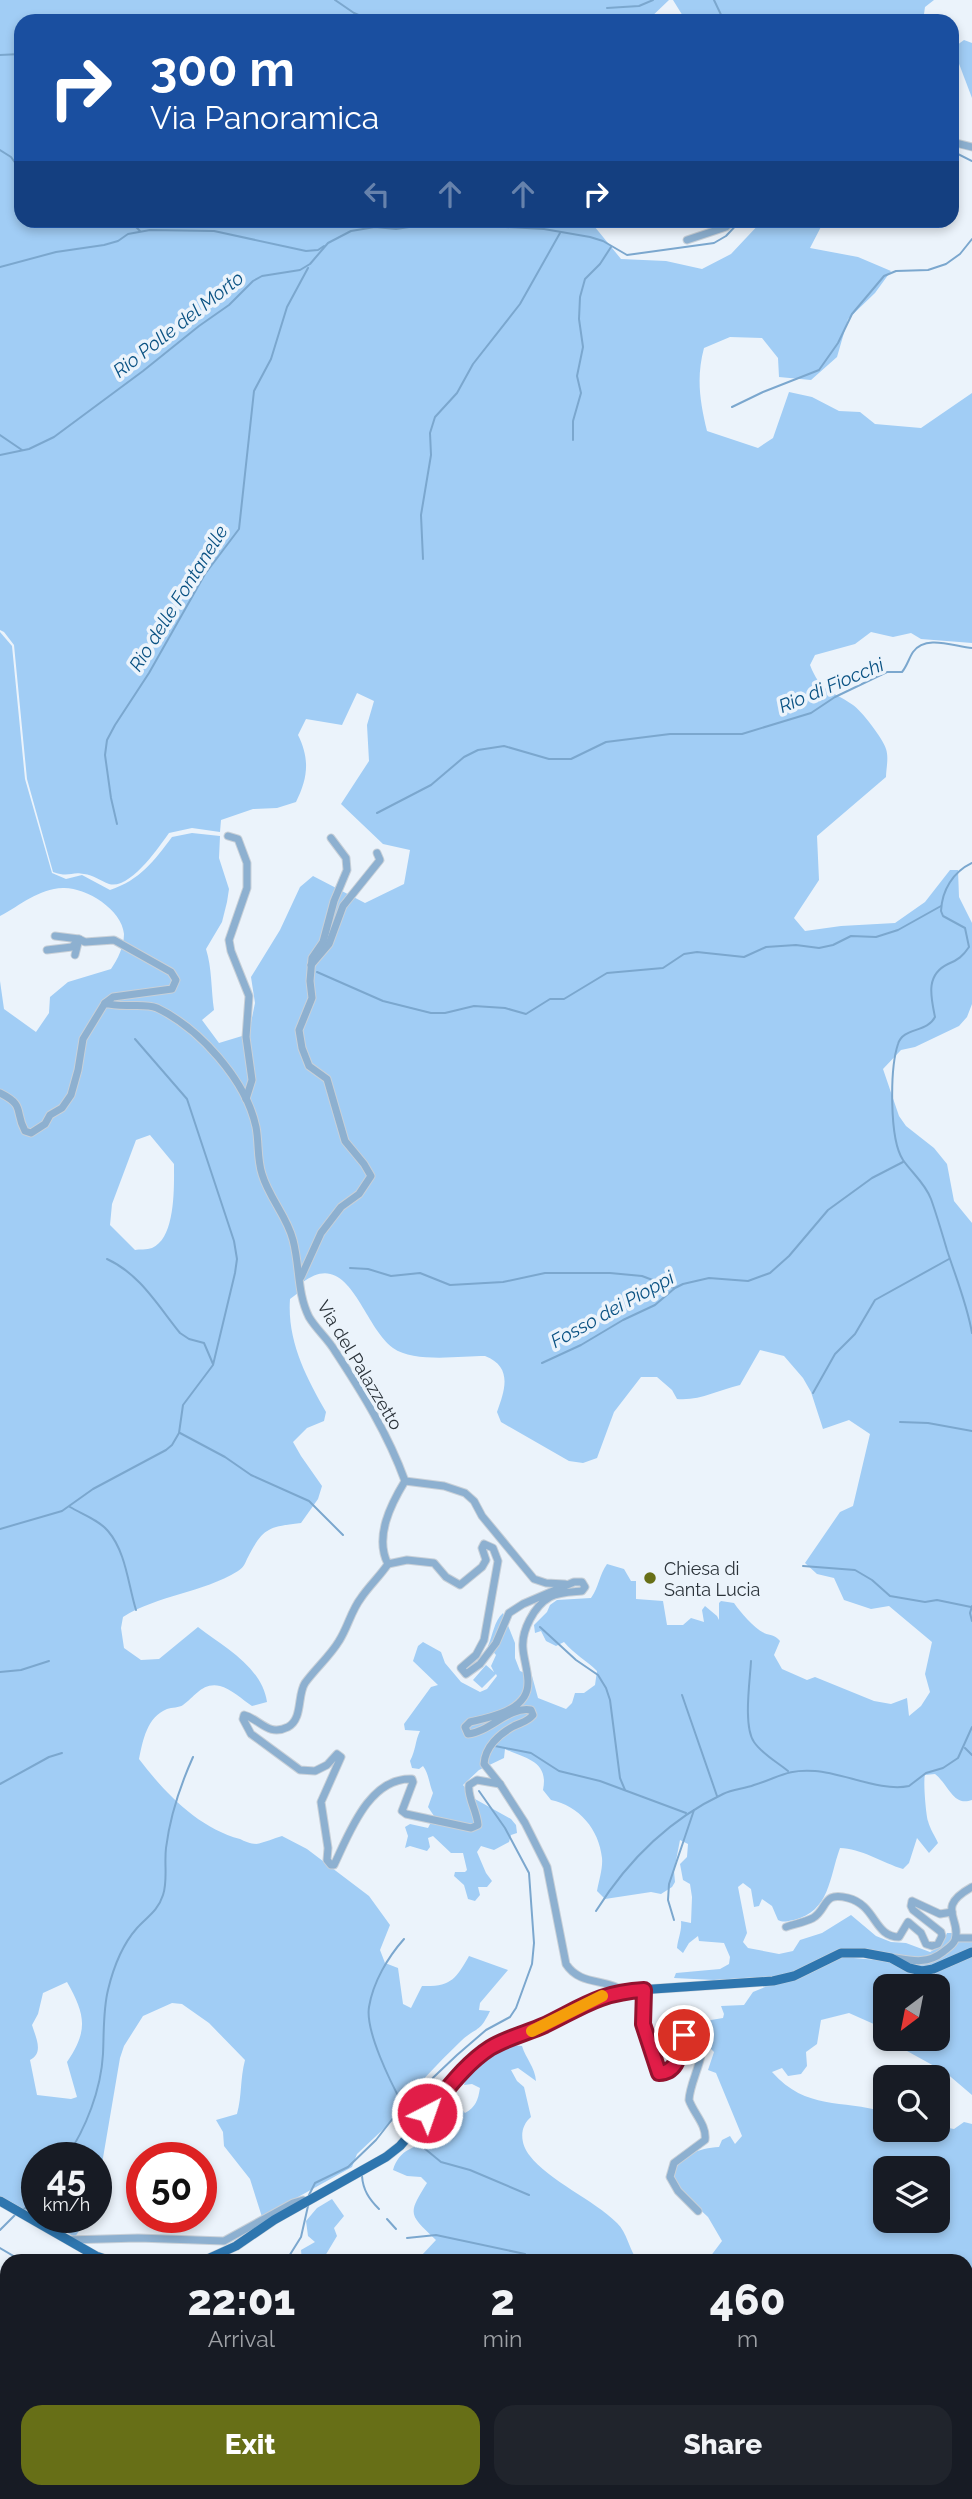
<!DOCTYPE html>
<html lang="en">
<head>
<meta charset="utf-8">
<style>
	body { margin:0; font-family:Raleway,sans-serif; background:#20242c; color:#f1f3f6; height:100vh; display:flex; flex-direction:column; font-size:26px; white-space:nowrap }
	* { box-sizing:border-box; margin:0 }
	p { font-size:23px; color:#9ea1a6 }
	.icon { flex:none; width:38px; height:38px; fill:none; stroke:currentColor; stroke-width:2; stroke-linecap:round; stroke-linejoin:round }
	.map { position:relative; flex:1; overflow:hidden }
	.side { position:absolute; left:0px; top:2254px; width:973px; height:245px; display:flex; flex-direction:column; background:#171b24; border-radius:21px 21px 0 0; box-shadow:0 4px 10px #0003 }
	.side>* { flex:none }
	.guide { position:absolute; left:14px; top:14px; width:945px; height:214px; border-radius:21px; box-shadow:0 4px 10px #0003; background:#1a4fa0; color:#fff; overflow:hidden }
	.needle { width:46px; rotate:212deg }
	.tools { position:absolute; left:873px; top:1974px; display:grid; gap:14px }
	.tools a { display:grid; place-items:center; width:77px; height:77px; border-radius:14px; background:#171b24; box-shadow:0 4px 10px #0003; font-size:35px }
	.speed { position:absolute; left:21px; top:2142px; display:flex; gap:14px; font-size:35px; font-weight:700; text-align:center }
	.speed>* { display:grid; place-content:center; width:91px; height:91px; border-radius:50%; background:#171b24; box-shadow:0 4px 10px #0003; line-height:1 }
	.speed small { font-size:18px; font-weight:400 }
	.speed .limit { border:10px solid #d22; background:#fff; color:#111 }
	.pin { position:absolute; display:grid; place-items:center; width:60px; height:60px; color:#fff; margin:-30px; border:4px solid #fff; border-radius:50%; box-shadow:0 2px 7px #0007 }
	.me { position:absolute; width:77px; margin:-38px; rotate:41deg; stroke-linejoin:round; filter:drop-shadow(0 0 5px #0008) }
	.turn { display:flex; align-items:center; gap:24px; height:147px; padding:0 21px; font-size:32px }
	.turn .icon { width:91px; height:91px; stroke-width:2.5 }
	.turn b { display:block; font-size:49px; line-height:60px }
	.lanes { display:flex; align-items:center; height:66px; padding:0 21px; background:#0003; justify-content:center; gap:35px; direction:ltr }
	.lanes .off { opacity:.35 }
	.eta { display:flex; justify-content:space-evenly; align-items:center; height:119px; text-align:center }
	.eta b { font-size:42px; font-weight:800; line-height:49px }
	.button { display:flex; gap:14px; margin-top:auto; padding:14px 21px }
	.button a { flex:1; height:80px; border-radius:21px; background:#676f17; color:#fff; font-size:28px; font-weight:800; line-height:80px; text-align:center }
	.button a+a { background:#20242c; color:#f1f3f6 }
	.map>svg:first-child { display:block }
	.green { fill:#a1cdf5; fill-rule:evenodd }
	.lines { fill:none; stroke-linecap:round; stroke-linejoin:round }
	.stream { stroke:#7ba7ce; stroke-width:2 }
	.minor-casing { stroke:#c8d0d8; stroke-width:9 }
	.major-casing { stroke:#c8d0d8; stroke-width:10 }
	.minor { stroke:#8db0d0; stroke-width:7 }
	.major { stroke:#2e76af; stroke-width:9 }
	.route-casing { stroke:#92132f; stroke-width:18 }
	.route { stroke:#e11d48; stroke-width:12 }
	.slow { stroke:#f59e0b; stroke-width:12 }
	.poi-dot { fill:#676f17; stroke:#ebf3fb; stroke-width:2.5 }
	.labels { text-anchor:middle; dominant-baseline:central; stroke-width:7; stroke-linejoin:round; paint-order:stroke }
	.street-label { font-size:18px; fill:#2b333a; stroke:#ebf3fb }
	.poi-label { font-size:18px; fill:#2b333a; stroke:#ebf3fb; text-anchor:start }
	.water-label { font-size:19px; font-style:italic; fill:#0a5283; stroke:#ebf3fb }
</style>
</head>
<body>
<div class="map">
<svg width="972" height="2499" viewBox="0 0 972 2499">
	<rect width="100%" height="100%" fill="#ebf3fb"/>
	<!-- green -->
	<g class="green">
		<path d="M0,0H669L647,21H21V220L590,221L621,259L666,261L702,269L731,254L762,221H824L810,248L858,257L891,271L875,293L848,319L837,357L811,380L779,377L778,358L762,338L730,337L704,348C696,378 700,402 707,431L758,448L773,438L789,392L812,397L839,411L860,412L875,424L921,428L972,393V643L921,639L911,633L893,637L871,632L855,644L815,655L810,665C821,693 830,689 853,705C861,710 884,740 886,749C889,758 886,769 886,777L817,836L819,880L794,918L805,931L841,926L895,923L925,902L950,870H958L959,897L972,923V1004L967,1017L959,1026L915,1047L901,1050L883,1069L899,1116L906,1126L934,1148L947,1164L954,1201L972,1223V1800C953,1807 949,1785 935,1774L925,1775C923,1781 926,1815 928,1821C930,1829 935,1836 938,1843L929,1853L917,1838L909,1863L903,1869C883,1863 860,1848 840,1848C829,1878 830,1911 794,1920C787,1921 784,1923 778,1920L772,1906L762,1899L759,1906L754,1907L751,1889L743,1883L738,1887L747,1933L743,1942L748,1948L779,1954L793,1951L800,1940L822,1933L851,1915L876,1936L891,1942L906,1943L930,1952L941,1946L947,1933H953L950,1943L927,1958L840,1950L794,1974L762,1979L760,1977L714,1980L674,1978L676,1973L720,1969L729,1964L730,1957L724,1943L699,1941L698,1936L689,1943L683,1953L677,1948C678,1938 682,1931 681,1921L691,1923L692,1897L690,1884L683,1880L680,1864L687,1857L688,1844L680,1840L674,1871L675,1882L672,1887L661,1894L651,1892L605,1899L597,1891C599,1880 603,1868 602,1858C599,1829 579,1806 551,1800L543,1790C549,1761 526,1759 505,1749L504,1758L479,1770L463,1785L475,1799L511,1819L516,1825L517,1833L511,1835L509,1842L494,1850L481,1846L477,1852L486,1873L492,1881L487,1887H478L480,1895L475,1901L468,1899L464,1885L454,1876L455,1872H465L467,1870L463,1853H451L433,1836L428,1838L430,1847L427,1851L410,1846L405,1848L408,1836L405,1827L410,1824L428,1828L434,1816L428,1807L433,1793C429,1784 429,1774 423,1766L419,1769L412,1768L410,1761C416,1750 415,1741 420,1731L405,1730L404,1724L431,1687L438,1685L413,1661L418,1646L423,1642L441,1652L445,1663L461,1682L480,1692L487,1689L497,1676L496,1674L482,1688L473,1680L486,1665L494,1672L491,1666L496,1655L488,1646C493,1635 494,1621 503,1613L515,1643V1658L520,1671L532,1676L538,1698L566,1709L572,1703L575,1693H584L595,1685L597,1671C586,1660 574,1654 564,1642L556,1646L546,1641L541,1631L535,1633L534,1625L547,1612L550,1605L557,1600L591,1598C599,1587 599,1575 607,1564L624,1569L631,1581H636V1599L663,1601L667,1625H683L691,1618L704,1622L702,1610L705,1606L717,1616L719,1620V1603L721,1601L734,1603C741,1613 753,1627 764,1633C771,1636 774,1634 780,1641L774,1655L782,1669L807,1680L815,1677L874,1701L891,1704L907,1698L909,1716L921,1706L930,1692L925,1674L932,1642L889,1606L871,1609L844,1600L834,1578L817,1574L805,1563L840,1512L853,1506L870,1434L849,1420L823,1429L811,1392L803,1378L784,1356L760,1350L740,1385C718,1390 700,1401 677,1399L672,1390L657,1377H641L614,1412L597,1458L583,1463L569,1461L501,1422L497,1412C505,1390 513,1367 485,1356C460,1356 414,1363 393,1348C362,1325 349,1246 302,1283L304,1277L290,1221L273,1194L263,1170L249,1097L248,1037L255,1003L251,977L280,930L300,887L313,876L365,903L404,884L410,850L383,844L341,804L369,761L367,725L374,701L357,693L342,725L306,719L298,735C310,759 308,778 296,802L277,808L253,809L221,820L220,832L192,828L169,833C159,847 130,890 109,884C101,881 93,875 84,874C71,871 70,878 53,872L27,779L14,645L4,632L0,630Z"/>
		<polygon points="673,0 934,0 925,7 923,21 686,21"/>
		<polygon points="964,40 972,43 972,98 953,48"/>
		<path d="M0,632L12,646L25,779L52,873L66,879L82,875L110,890C140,880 154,861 172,837L192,833L220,836L219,858L229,889L227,902L222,922L206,949C212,968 211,989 214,1010L202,1020L219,1043L242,1036L244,1039L250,1079L244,1099L254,1127L258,1172L285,1223L291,1241L298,1293L290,1299C287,1341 306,1377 326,1412L324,1421L307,1428L293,1442L301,1456L322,1486L318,1499L301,1523C267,1527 263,1528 247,1559C245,1564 243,1568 238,1571C202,1593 158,1595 123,1617L121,1628L124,1648L141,1660L159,1659L198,1627C224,1647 262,1667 267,1702L252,1706C243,1700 230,1688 220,1686C202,1682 195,1697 183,1705C179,1708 172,1707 167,1709C147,1717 143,1740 139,1759C164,1792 198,1828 240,1839C244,1841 251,1844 256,1844C264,1843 274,1838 282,1836L307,1849L369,1896L390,1925L380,1950L385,1963L398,1968L403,2004L411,2008L422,1986C451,1987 456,1979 469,1956L508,1970L480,2003L479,2010L490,2011C479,2034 477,2026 461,2041C437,2064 414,2089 392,2113L393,2120L357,2154L352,2167L262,2217L250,2179L224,2146L223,2132L216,2120L237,2114C242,2096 240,2079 245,2060L209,2023L182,2004L172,2003L143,2016L124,2046L120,2058L96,2199V2158H37V2217H88L75,2237L0,2196V981L4,1009L36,1032L49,1013L50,997L68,982L111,969C118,959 124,946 124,934C122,909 85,887 63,888C38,889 21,905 0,916ZM150,1135L174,1164C174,1186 176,1238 152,1248C147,1250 139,1249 135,1250L110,1225L112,1204L136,1140ZM67,1982C85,2014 89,2030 67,2062L77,2097L71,2099L37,2095L30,2060C44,2053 36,2038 32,2025L38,2014L43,1993Z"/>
		<path d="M958,1939H972V1949L932,1966L922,1968L901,1961C923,1967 948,1962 958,1939Z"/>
		<path d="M972,1955V2095L945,2072L907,2051L896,2039H938V1986H886L885,2029L849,2013L821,2020L817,2044L806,2052L807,2066L801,2074L788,2076L782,2068L772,2072C807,2111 841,2099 885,2112L886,2130H938V2126L954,2129L964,2122L972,2124V2478L966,2476V2261H707L722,2241L708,2217L679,2190L673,2175C680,2155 699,2148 719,2147L722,2140L730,2136L735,2144L742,2136L716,2073L708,2070L714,2052L710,2048L713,2030L707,2024L711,2020L723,2018L724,2014L721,2006L744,2005L753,1992L765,1987L763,1984L796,1980L842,1957L889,1961L908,1970ZM886,2168H938V2221H886Z"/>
		<path d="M512,2045L522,2046C526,2059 535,2067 536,2081L518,2068L511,2070L517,2081L524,2087L531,2117C519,2127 520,2144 530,2156C548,2180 594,2200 617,2223C627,2232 629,2250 638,2261H423L421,2256L436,2240C409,2214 407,2215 427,2183L421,2177L407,2176L393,2170C399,2149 416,2146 434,2140L444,2127L449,2109L458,2106L465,2113C476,2107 478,2100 480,2088L472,2084L464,2085C470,2066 495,2054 512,2045Z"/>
		<polygon points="332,2199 344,2216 334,2228 337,2236 322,2261 302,2261 301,2250 315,2242 308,2236 306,2221 317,2208"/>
		<polygon points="1,2335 7,2340 7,2450 0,2444 0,2404 4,2394 0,2391"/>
		<polygon points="0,2456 7,2456 7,2492 132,2492 133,2499 3,2499 0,2496 0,2474 7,2471 0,2469"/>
		<polygon points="279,2492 336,2492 341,2496 354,2492 703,2492 706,2499 285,2499"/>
	</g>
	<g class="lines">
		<!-- stream -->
		<g class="stream">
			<polyline points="335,0 354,13 372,21"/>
			<polyline points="714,0 724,21"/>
			<polyline points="607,8 639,6 653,0"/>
			<polyline points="0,55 21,54"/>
			<polyline points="0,150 11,157 21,171"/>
			<polyline points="952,151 972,161"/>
			<polyline points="129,220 140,231"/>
			<polyline points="376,220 382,227"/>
			<polyline points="502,220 510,227"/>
			<polyline points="0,267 56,252 104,245 118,241 128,234 150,230 214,231 306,251 318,250 324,246"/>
			<polyline points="732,407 763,392 819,370 838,343 852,314 884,276 896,271 928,270 946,264 960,254 972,239"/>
			<polyline points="0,435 22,450"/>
			<polyline points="573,440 573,421 581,393 577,376 583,347 579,319 580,297 585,279 600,264 611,247"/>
			<polyline points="0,455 29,449 54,437 143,371 199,326 229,305 253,281 262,276 300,270 310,264 328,243 351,231 375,227 396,229 435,223 544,229 590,237 603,241 627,255 714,243 726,236 741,220"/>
			<polyline points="423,559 421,515 431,455 430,433 435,417 457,393 473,364 520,304 560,233"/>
			<path d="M377,813L431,785L464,757L478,750L504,746L549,759H571L606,742L670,734H742L811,713L835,697L887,672H902C907,666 909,658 913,652C926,634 955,647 972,648"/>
			<polyline points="117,824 111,798 105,755 107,740 115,725 149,673 205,574 239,529 254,391 271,359 287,307 308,268"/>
			<path d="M972,863C953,872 942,890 941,911L943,916L965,928L969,947C963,956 958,960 948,964C925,975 931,997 935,1017C927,1033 903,1027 898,1044C890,1068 889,1139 903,1160C912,1173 925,1183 931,1199C937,1216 942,1233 947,1250C956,1278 967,1304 972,1333"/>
			<polyline points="317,972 383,1001 431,1013 445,1013 474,1006 505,1008 526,1014 550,999 564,999 607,973 663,968 684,954 697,952 744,957 766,947 796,945 819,948 833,945 851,936 876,937 898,930 941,906"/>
			<path d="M107,1259C140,1274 158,1306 180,1333L189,1339L204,1343L213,1364"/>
			<polyline points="350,1268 368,1269 391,1276 420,1273 450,1285 503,1282 545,1273 610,1273 642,1276 674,1288"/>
			<polyline points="542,1363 581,1345 623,1320 655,1305 675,1288 683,1284 709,1278 748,1281 770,1273 789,1256 828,1210 872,1178 903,1162"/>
			<polyline points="813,1393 835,1354 855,1334 875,1300 949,1259"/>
			<polyline points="900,1422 928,1423 972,1431"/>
			<polyline points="180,1433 225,1457 251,1475 309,1501 343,1535"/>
			<path d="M70,1507C82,1514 99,1520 108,1531C126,1552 128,1584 136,1610"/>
			<polyline points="0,1529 62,1511 93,1489 166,1450 172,1445 179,1433 183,1405 213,1365 235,1273 237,1259 234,1241 187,1099 135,1039"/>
			<polyline points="803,1566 855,1570 872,1580 890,1596 925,1602 937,1600 971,1607"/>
			<polyline points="972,1606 970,1613 972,1621"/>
			<polyline points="540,1627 576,1660 598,1675 606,1688 610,1700 620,1778 625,1790"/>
			<path d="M751,1661C750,1681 743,1726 754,1742C762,1754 777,1762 788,1771"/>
			<polyline points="0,1672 21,1670 49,1661"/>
			<polyline points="682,1695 717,1796"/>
			<polyline points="495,1746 531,1753 559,1771 600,1781 686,1813"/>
			<polyline points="965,1748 972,1755"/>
			<polyline points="0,1784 49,1757 62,1753"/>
			<path d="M596,1911C628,1860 668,1820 723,1794C733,1789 744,1789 754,1785C780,1777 786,1769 815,1771C844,1773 881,1792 909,1786L926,1773L943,1768L958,1758L972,1727"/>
			<polyline points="674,1920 668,1900 669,1884 694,1810"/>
			<path d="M403,2105C391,2083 365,2031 369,2007C373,1982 388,1957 404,1939"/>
			<polyline points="393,2117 405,2131"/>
			<polyline points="413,2139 441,2162 470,2170 529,2195"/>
			<path d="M66,2158C86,2128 101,2090 103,2054C104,2033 103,2010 108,1990C113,1969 122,1945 137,1928C147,1917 158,1911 163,1895C168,1880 164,1864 166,1848C170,1816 180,1786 193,1757"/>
			<path d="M362,2176C363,2190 369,2199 379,2209"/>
			<polyline points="309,2195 315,2183 348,2167 376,2140 401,2108 457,2055 486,2030 510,2017 516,2008 532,1964 534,1943 529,1873 505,1828 479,1791"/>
			<polyline points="24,2209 37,2199"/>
			<polyline points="387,2219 396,2229"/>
			<polyline points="0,2230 15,2215"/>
			<polyline points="407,2238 436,2235 525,2254"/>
			<polyline points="0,2248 22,2261"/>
			<polyline points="286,2261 301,2237 308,2206"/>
			<polyline points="364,2492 369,2499"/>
			<polyline points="418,2492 422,2499"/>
			<polyline points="446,2492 470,2499"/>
			<polyline points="85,2499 89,2492"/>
		</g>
		<defs>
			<g id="minor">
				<polyline points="952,142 972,147"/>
				<polyline points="687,240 726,227 733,220"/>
				<polyline points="228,836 238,839 247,863 247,888 229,940 231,951 249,996 246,1037 252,1080 246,1099"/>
				<polyline points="55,936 79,939 75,955"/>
				<polyline points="47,950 72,947 79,939 85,942 114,940 171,972 176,980 172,989 113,997 105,1003"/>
				<polyline points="311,965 329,944 343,906 380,860 377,853"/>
				<path d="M0,1093C26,1106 14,1111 25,1131L31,1133L45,1124L50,1115L62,1108L71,1095L78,1070L83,1039L105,1003C122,1009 143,1002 157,1008C199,1028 246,1080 256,1127C259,1142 257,1159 262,1174C269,1198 287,1216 293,1240C300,1267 297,1293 309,1317C316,1329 328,1339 335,1351C362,1392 388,1434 405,1481C391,1504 374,1537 388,1564L407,1560L434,1563L446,1577L460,1585L482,1567L486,1560L482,1548L484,1544L493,1548L498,1561L484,1640L476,1655L461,1668L466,1674L480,1664L496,1643L509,1613L523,1604L574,1582H582L585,1587L582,1591C572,1592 559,1592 550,1597C534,1606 521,1631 523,1649C524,1663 533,1684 524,1697C514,1713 487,1718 470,1722L465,1727L468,1734C490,1732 509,1706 531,1710L533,1715C527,1722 522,1722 514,1726C499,1734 485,1747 484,1764L500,1784L525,1823L547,1867L566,1964C580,1986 605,1978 624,1991"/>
				<polyline points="301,1277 321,1233 341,1207 359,1194 371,1176 364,1164 345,1141 327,1079 309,1066 302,1048 299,1030 312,998 310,981 312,958 323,942 334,901 347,870 346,858 331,838"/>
				<polyline points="405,1481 444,1486 465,1493 474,1501 482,1516 534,1579 546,1583 565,1584"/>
				<path d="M388,1564C380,1576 369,1586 361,1598C351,1611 348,1627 339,1641C330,1656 316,1668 305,1683C297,1695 303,1719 288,1727C268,1737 260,1719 244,1715L243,1719L251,1734L300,1770L315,1771L327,1765L337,1754L341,1757L321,1802L328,1848L327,1860L331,1865H334C349,1834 369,1777 412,1779L413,1782L402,1811L406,1814L471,1828L478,1825C477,1811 467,1797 469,1785L477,1780L500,1784"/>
				<path d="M786,1927C795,1924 805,1922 813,1918C828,1909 822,1891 848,1898C876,1905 874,1937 899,1937L908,1922L921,1933L926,1944L932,1946L938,1944L942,1936L941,1932L913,1910L911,1906L912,1901L940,1914L952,1912"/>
				<polyline points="956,1938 972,1938"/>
				<path d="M895,1958C913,1961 928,1964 943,1952C948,1948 953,1945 955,1940C962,1918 934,1908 972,1887"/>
				<path d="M644,1990L643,2024L659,2073C682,2073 677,2044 688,2031L698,2032C710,2053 690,2078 689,2100C694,2114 707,2125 705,2140L674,2163L670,2177L678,2191L698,2211"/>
				<polyline points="68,2240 138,2238 224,2241 293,2203 303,2200"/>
				<polyline points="209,2492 214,2499"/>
			</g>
			<g id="major">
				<polyline points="0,2201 96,2256 111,2261"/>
				<polyline points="203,2261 236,2246 274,2220 386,2157 400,2146 467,2068 491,2048 544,2026 599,1996 624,1991 773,1981 794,1976 841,1953 864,1953 891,1958 909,1968 922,1971 933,1969 972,1952"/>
			</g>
		</defs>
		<!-- minor casing -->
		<use href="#minor" class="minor-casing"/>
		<!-- major casing -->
		<use href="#major" class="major-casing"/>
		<!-- minor -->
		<use href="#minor" class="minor"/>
		<!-- major -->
		<use href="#major" class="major"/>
	</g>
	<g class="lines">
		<defs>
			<path id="route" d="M427,2113C446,2091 465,2064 490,2048C506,2038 527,2033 545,2025C582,2007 601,1992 644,1990L643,2024L659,2073C680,2072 679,2050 684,2035"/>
		</defs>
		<!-- route casing -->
		<use href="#route" class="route-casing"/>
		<!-- route -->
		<use href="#route" class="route"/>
		<!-- slow -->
		<polyline class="slow" points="532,2031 602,1996"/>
	</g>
	<!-- markers -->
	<circle class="poi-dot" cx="650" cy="1578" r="7"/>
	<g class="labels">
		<!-- street labels -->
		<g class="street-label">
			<text transform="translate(360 1365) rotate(59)">Via del Palazzetto</text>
		</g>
		<!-- poi labels -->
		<g class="poi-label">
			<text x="664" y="1568">Chiesa di<tspan x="664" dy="21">Santa Lucia</tspan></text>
		</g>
		<!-- water labels -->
		<g class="water-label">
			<text transform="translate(178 324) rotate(-38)">Rio Polle del Morto</text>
			<text transform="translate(178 598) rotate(-58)">Rio delle Fontanelle</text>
			<text transform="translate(831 685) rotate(-23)">Rio di Fiocchi</text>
			<text transform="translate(612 1309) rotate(-29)">Fosso dei Pioppi</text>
		</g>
	</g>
</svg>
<div class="tools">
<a><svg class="needle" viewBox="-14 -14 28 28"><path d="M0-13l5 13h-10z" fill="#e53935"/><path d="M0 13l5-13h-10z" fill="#9ea1a6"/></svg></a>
<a><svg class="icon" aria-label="search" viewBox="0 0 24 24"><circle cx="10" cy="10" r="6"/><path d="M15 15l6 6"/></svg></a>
<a><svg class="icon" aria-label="layers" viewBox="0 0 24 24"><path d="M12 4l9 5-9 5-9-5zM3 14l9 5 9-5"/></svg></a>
</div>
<div class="speed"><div>45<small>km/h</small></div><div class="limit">50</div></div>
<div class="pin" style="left:684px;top:2035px;background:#d93025"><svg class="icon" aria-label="arrive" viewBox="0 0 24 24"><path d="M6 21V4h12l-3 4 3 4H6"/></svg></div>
<svg class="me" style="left:427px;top:2113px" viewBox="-20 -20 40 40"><circle r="17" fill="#e11d48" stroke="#fff" stroke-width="3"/><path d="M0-11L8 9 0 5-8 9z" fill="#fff"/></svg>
<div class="guide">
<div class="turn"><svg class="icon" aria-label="right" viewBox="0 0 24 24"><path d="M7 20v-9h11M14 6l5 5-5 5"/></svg><div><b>300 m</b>Via Panoramica</div></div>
<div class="lanes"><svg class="icon off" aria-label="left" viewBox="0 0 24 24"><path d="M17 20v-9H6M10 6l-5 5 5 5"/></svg><svg class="icon off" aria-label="ahead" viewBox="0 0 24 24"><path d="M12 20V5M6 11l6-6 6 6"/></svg><svg class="icon off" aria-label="ahead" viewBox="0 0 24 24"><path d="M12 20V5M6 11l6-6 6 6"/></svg><svg class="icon" aria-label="right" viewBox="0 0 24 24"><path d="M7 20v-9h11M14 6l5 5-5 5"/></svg></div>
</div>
<section class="side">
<div class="eta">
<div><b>22:01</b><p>Arrival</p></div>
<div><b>2</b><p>min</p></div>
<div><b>460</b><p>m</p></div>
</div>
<div class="button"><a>Exit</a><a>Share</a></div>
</section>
</div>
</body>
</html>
